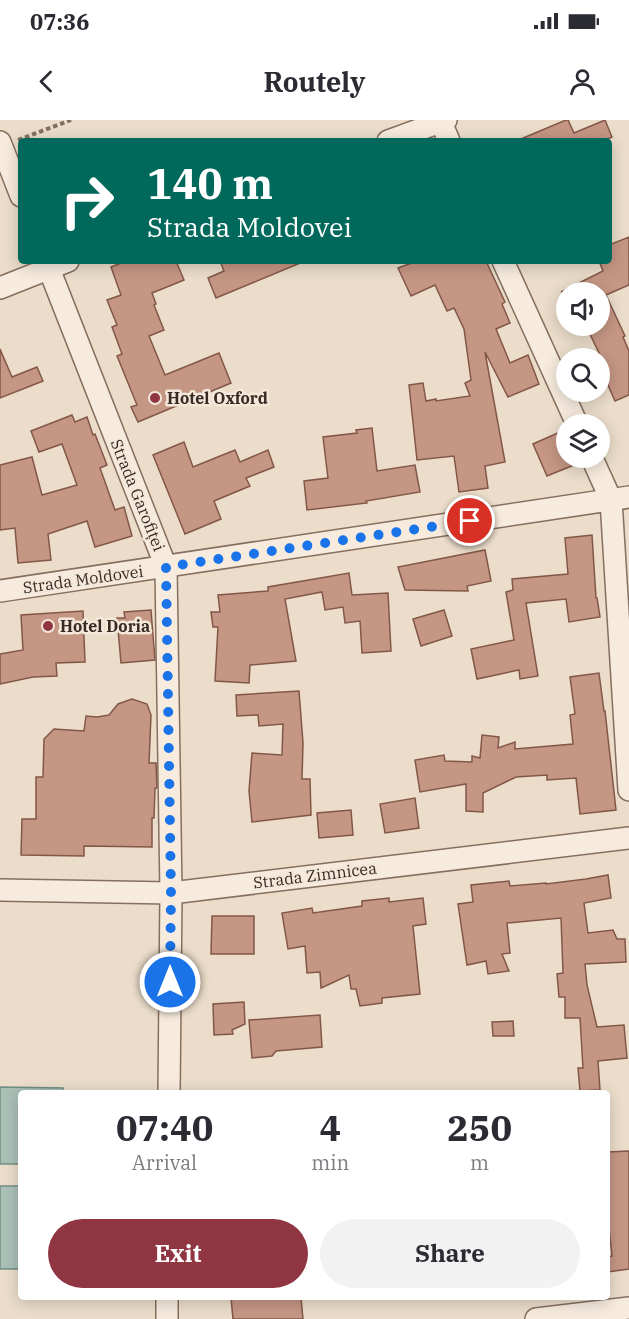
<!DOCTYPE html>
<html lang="en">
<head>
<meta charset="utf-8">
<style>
	body { margin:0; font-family:"IBM Plex Serif",serif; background:#f2f2f3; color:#2b2b33; height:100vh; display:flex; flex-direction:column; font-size:22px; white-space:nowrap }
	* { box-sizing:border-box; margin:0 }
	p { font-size:20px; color:#7c7c81 }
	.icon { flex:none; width:33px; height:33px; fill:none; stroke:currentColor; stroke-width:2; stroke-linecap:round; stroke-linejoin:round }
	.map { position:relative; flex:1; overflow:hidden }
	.panel { position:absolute; left:18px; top:970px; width:592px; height:210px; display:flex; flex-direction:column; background:#fff; border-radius:6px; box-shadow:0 3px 15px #0003 }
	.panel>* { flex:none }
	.guide { position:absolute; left:18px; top:18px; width:594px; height:126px; border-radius:6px; box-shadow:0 3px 15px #0003; background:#00695c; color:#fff; overflow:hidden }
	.buttons { position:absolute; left:556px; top:162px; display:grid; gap:12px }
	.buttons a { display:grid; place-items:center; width:54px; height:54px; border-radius:50%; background:#fff; box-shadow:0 3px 15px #0003; font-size:30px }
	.pin { position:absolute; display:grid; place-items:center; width:51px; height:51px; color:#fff; margin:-26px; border:3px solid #fff; border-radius:50%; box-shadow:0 2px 6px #0007 }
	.me { position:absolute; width:66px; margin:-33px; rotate:0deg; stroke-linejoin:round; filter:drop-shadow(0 0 4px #0008) }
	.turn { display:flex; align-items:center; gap:21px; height:126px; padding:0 30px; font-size:27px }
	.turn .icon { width:78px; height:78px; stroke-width:2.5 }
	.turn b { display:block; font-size:42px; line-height:51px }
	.eta { display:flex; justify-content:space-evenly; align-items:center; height:102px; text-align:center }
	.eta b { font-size:36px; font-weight:700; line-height:42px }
	.primary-button { display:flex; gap:12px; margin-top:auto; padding:12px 30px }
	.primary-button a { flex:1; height:69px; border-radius:36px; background:#903643; color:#fff; font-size:24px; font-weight:700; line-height:69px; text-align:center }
	.primary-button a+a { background:#f2f2f3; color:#2b2b33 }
	.status { display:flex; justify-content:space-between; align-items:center; height:42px; padding:0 30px; background:#fff; direction:ltr }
	.status svg { height:16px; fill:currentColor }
	header { display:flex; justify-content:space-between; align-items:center; height:78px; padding:0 30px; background:#fff; font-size:27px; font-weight:700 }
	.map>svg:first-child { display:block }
	.water { fill:#aac0b7; stroke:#718e83; stroke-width:1.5 }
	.building { fill:#c59684; stroke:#835748; stroke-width:1.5 }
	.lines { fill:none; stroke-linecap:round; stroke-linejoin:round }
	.minor-casing { stroke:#866f60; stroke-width:24 }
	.path { stroke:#866f60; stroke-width:4; stroke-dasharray:4.5 3; stroke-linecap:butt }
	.minor { stroke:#f6ebdd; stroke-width:21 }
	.route { stroke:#1a73e8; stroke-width:10; stroke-dasharray:0 18 }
	.poi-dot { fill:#903643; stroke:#f3e8d9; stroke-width:2 }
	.labels { text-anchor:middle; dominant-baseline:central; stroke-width:5; stroke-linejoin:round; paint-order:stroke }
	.poi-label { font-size:16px; font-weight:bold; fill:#382a22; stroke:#f3e8d9; text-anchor:start }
	.street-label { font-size:16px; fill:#382a22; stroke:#f3e8d9 }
</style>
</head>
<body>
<div class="status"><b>07:36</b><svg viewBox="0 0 49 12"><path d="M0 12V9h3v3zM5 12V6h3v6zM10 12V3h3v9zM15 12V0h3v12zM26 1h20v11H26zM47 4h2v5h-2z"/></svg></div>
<header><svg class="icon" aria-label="back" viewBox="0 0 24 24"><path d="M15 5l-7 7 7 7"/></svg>Routely<svg class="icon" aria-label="person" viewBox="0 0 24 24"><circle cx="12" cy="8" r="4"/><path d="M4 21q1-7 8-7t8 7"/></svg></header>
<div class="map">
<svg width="629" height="1199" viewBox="0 0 629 1199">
	<rect width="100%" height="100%" fill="#ebddca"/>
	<!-- water -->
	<g class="water">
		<polygon points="0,967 63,968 63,973 21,974 21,1044 0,1044"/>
		<rect x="0" y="1066" width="21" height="83"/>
	</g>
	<!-- building -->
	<g class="building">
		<polygon points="566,0 568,0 574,13 605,0 612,17 603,21 516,21"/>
		<polygon points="629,117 629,165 606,175 625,216 623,217 629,231 629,275 615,281 600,247 600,238 596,238 595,235 599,233 586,206 600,206 600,172 561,172 603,151 599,141 609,141 609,125"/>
		<polygon points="126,141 176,141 184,160 152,173 156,184 154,185 164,210 149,216 165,255 219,233 231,263 138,302 131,287 137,285 117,236 122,234 112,207 117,205 107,180 121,175 111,147"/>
		<polygon points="220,141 305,141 216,178 208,158 224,151"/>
		<polygon points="417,141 486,141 505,182 502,184 510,203 496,209 510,243 528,235 539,264 508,277 485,232 505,342 485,346 488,368 459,372 454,336 417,340 409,265 423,263 426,281 436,279 436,281 470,276 465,263 471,260 464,209 454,188 447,191 435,165 411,176 398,148"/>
		<polygon points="0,229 12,257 37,247 43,261 0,278"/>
		<polygon points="72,295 75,302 87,297 93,315 95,314 107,345 100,348 115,390 124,387 132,416 95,427 87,401 48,414 51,440 18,443 15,408 0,410 0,345 32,337 42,375 77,365 62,324 39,332 31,311"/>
		<polygon points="372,308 377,351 415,345 420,372 366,381 367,383 307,390 304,361 328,358 323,317 357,313 356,310"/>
		<polygon points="560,312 567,329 567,338 571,338 574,345 547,356 533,324"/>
		<polygon points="184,322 193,347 235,330 240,342 268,330 274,347 246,358 250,366 214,381 221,399 185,414 153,335"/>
		<polygon points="592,415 596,478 597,478 600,497 569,502 566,479 526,483 538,556 520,559 519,550 477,559 471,529 514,520 506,472 513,470 512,459 568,454 565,418"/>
		<polygon points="485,430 491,461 467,466 468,471 405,470 398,447"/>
		<polygon points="349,453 352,475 388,473 391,531 362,533 360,501 345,503 343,487 325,490 322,472 285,479 296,541 250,545 249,563 215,561 218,507 213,507 211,492 220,492 218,475 268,471 268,467"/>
		<polygon points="151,490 155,540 121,543 117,498 125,498 124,492"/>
		<polygon points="444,490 452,516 421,526 413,499"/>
		<polygon points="83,491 85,542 56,543 57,556 33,557 0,564 0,534 23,530 21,495"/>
		<polygon points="599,553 604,591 605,591 616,690 580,694 576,658 547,660 547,655 516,657 483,673 483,692 466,691 466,664 420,672 415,640 444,635 445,641 472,642 472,636 480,638 482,615 499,617 498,628 515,622 515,629 573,624 570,595 575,594 570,557"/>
		<polygon points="299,571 303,623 302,659 310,659 311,695 252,702 249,671 252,633 282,635 283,604 259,606 258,595 237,596 236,575"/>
		<polygon points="132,579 147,584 151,595 149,643 156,643 157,668 155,668 154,698 152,698 152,727 84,726 84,736 21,735 22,699 36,699 36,657 43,657 44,619 54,609 84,611 86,596 97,597 109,595 118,584"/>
		<polygon points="415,678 419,708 385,713 380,684"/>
		<polygon points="351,690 353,715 319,718 317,693"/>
		<polygon points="608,755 611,778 584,783 588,813 613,810 617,819 625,819 626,842 585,844 587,865 597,907 624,905 627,938 598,941 600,970 580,971 578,948 583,948 580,898 565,898 565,877 559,877 557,854 563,853 561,798 507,803 510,833 502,834 509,851 488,854 486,841 467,845 458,784 473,782 471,765 509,761 510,766 546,763 546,764 586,759"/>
		<polygon points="389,778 389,782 423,778 426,804 413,806 420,874 382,878 382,883 360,886 356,869 351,869 349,855 321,868 320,852 307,853 305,826 288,829 282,793 312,788 313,793 362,786 362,781"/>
		<polygon points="212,796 254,796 254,834 211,834"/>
		<polygon points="244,882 245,904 232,910 233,914 214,915 213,884"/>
		<polygon points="320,895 322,927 276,931 272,936 252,938 249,900"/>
		<polygon points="513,901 514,916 493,916 492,902"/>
		<polygon points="629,1031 629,1149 608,1152 608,1137 612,1136 608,1099 608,1032"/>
		<polygon points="231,1178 301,1178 303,1199 233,1199"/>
	</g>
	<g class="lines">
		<defs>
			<g id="minor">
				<polyline points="441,2 449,21"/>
				<polyline points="388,21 446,0"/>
				<polyline points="0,22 21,76"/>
				<polyline points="46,141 166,447 171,773 169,974"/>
				<polyline points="503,141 577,304"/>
				<polyline points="0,168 68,141"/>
				<polyline points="592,338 611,380 629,670"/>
				<polyline points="0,471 629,377"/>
				<polyline points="0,770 171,773 629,718"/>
				<polyline points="167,1199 167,1178"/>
				<polyline points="536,1199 629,1188"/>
			</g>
		</defs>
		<!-- minor casing -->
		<use href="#minor" class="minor-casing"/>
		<!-- path -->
		<polyline class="path" points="18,20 71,0"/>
		<!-- minor -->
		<use href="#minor" class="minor"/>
	</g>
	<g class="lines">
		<!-- route -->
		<polyline class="route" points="170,862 171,773 166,447 470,401"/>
	</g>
	<!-- markers -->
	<g class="poi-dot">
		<circle cx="155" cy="278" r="6"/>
		<circle cx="48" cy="506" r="6"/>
	</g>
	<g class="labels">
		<!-- poi labels -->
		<g class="poi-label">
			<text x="167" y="278">Hotel Oxford</text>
			<text x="60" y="506">Hotel Doria</text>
		</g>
		<!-- street labels -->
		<g class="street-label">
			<text transform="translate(138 375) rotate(68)">Strada Garofiței</text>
			<text transform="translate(83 459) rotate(-8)">Strada Moldovei</text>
			<text transform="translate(315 755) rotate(-7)">Strada Zimnicea</text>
		</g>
	</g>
</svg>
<div class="buttons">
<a><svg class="icon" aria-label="sound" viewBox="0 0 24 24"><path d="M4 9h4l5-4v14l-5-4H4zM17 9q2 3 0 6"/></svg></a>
<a><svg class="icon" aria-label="search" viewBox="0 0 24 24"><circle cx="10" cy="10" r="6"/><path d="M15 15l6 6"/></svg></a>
<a><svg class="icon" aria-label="layers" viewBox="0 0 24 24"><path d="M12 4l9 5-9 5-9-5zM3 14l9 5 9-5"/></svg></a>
</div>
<div class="pin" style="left:470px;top:401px;background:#d93025"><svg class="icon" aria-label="arrive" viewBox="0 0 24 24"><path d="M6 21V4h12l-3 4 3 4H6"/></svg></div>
<svg class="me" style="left:170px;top:862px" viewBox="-20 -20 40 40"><circle r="17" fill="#1a73e8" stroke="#fff" stroke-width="3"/><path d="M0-11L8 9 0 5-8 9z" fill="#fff"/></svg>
<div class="guide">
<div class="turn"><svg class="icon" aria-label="right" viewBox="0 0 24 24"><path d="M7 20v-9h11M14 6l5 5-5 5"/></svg><div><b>140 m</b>Strada Moldovei</div></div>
</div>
<section class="panel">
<div class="eta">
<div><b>07:40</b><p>Arrival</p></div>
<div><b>4</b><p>min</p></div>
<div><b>250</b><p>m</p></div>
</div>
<div class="primary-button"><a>Exit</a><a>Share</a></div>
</section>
</div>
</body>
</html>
